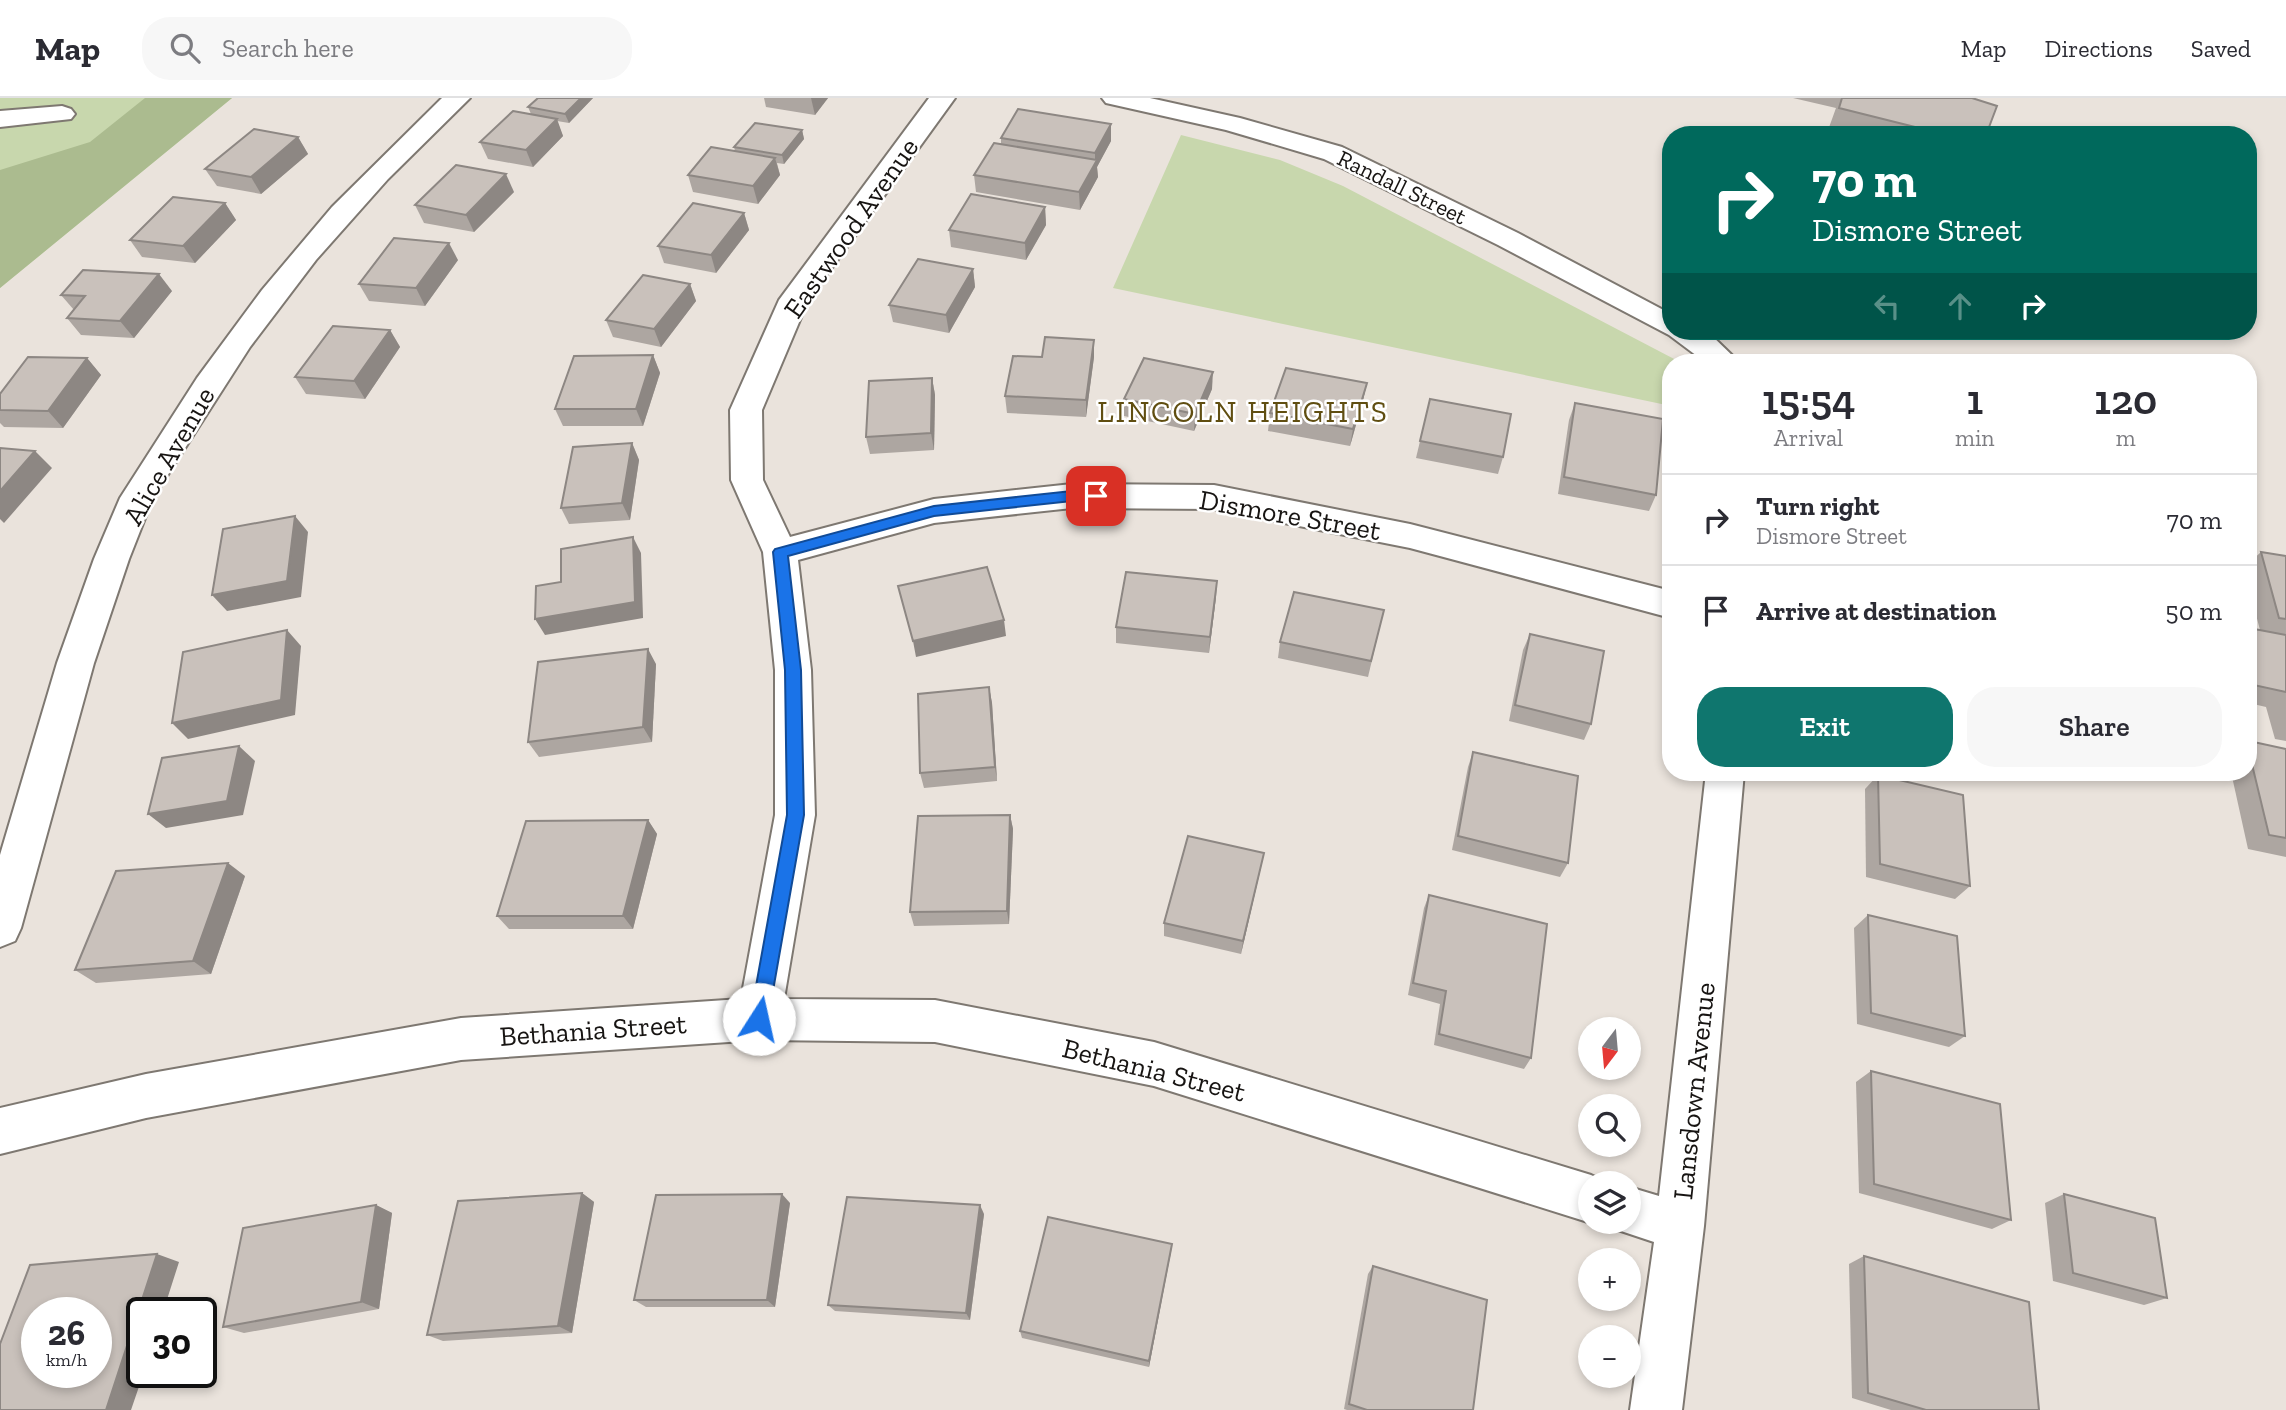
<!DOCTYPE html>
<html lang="en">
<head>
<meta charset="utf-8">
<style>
	body { margin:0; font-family:"Zilla Slab",serif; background:#f7f7f7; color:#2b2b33; height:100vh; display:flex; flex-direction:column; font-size:26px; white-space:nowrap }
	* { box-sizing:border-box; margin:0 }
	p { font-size:23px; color:#7c7c81 }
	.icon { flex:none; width:38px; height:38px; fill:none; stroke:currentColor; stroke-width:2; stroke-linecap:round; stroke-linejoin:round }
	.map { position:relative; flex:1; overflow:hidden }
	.details { position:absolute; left:1662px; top:256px; width:595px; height:427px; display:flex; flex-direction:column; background:#fff; border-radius:28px; box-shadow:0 4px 10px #0003 }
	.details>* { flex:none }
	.hud { position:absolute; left:1662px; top:28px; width:595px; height:214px; border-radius:28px; box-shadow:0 4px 10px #0003; background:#00695c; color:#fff; overflow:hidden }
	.needle { width:46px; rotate:196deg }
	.fabs { position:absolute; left:1578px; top:919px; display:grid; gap:14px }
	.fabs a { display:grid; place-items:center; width:63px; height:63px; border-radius:50%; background:#fff; box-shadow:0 4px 10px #0003; font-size:35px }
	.speed { position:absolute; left:21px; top:1199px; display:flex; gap:14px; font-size:35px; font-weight:700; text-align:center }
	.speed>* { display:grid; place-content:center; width:91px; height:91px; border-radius:50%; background:#fff; box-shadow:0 4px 10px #0003; line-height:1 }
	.speed small { font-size:18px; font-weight:400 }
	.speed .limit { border:4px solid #111; border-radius:10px; background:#fff; color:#111 }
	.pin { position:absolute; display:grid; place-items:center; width:60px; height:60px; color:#fff; margin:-30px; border-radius:14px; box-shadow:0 4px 10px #0006 }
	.me { position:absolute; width:77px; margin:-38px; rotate:10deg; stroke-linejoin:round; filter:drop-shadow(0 0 5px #0008) }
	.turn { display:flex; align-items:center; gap:24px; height:147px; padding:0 35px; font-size:32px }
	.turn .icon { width:91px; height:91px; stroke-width:2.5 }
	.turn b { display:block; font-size:49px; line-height:60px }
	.lanes { display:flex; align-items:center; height:66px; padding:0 35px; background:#0003; justify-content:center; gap:35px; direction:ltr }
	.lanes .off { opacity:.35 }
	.eta { display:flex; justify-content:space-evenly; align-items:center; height:119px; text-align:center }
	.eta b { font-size:42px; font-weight:600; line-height:49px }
	.button { display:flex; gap:14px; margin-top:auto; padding:14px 35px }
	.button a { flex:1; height:80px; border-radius:28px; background:#0f766e; color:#fff; font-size:28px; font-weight:600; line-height:80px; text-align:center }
	.button a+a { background:#f7f7f7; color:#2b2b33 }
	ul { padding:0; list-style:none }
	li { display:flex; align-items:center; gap:21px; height:91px; padding:0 35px; border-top:2px solid #e1e1e2 }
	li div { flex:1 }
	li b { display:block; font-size:26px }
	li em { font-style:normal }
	header { display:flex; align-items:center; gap:42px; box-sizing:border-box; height:98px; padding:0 35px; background:#fff; border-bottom:2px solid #e1e1e2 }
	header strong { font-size:33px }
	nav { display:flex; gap:38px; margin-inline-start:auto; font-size:24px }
	.search { width:490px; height:63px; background:#f7f7f7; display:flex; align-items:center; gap:18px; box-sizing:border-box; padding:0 24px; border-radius:28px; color:#7c7c81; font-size:26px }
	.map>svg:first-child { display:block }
	.green { fill:#c8d7ad }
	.forest { fill:#abbb8f }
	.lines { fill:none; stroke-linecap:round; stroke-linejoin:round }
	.minor-casing { stroke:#7e7871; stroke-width:4 }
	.minor { fill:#fff; fill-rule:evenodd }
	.wall { fill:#ada6a1 }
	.shaded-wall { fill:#8d8783 }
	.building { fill:#c9c1bb; stroke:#8d8783; stroke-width:2; fill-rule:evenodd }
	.route { fill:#1a73e8; stroke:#114b97; stroke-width:2 }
	.labels { text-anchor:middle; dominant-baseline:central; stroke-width:5; stroke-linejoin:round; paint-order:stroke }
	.far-street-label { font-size:23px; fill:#171412; stroke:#fff }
	.street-label { font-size:28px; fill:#171412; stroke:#fff }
	.neighbourhood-label { font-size:30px; letter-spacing:2px; fill:#604e11; stroke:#fff }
</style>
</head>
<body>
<header>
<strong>Map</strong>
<div class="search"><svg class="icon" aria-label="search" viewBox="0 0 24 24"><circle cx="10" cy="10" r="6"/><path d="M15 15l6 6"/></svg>Search here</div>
<nav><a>Map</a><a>Directions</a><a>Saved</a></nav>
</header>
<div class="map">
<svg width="2286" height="1312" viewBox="0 0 2286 1312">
	<rect width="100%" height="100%" fill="#eae3dc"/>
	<!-- green -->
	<g class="green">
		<polygon points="0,0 232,0 0,190"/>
		<polygon points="1181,37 1280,62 1343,88 1678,263 1671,264 1671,308 1113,190"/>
	</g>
	<!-- forest -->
	<polygon class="forest" points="145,0 232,0 0,190 0,72 90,44"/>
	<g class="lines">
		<defs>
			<g id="minor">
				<polygon points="442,0 470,0 388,81 316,162 250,249 153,400 129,461 94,565 21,830 15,843 0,849 0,757 57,565 94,461 120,400 197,280 262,192 332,109"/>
				<polygon points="929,0 955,0 808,203 762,312 763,382 790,439 934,401 1072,386 1214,387 1410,426 1671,493 1671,520 1410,450 1214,411 1072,410 934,425 798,462 811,572 815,717 784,901 935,902 1154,944 1591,1077 1608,1085 1591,1085 1591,1124 1594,1124 1591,1125 1154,988 935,944 759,942 461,962 146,1020 0,1056 0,1010 146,976 461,920 741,901 775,717 775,572 763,454 731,382 730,312 779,202"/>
				<polygon points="1102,0 1150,0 1240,20 1342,49 1518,135 1671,216 1671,233 1708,234 1739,264 1705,264 1669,237 1498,147 1324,61 1226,32 1106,5"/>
				<polygon points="62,8 71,11 75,16 71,21 0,29 0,13"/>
				<polygon points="1706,674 1744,674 1704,1128 1682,1312 1630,1312 1654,1144 1612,1130 1609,1124 1629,1124 1629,1089 1659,1098"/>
			</g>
		</defs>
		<!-- minor casing -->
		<use href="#minor" class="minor-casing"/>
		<!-- minor -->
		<use href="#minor" class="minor"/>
	</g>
	<!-- wall -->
	<g class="wall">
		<polygon points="538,0 593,0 569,25 557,23 563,38 533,69 488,61 480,44 531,16 528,9"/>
		<polygon points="764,0 828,0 815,17 766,9"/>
		<polygon points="1793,0 1972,0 1986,37 1835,37 1827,35 1836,10"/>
		<polygon points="1111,26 1111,43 1097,69 1098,79 1080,112 976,94 974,77 1001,46 1001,40"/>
		<polygon points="802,32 804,41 784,66 777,65 780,77 758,106 693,94 688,77 735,53 734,49"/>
		<polygon points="298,39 308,56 261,96 217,88 205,71"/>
		<polygon points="514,94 474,134 424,125 415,107"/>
		<polygon points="225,105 236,122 195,165 142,159 130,142"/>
		<polygon points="1045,109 1046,127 1026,162 951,149 949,132"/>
		<polygon points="744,115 749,132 716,175 664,165 658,148"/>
		<polygon points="458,162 425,208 369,203 359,186"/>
		<polygon points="973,171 975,189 949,235 893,224 889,207"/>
		<polygon points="690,186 696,203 661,249 613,239 606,222"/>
		<polygon points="172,193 134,240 81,237 67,220 74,212 61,197"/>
		<polygon points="390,232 400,249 365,301 306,296 295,279"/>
		<polygon points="1094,242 1094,259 1086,319 1007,315 1005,298 1042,259"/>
		<polygon points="653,257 660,275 643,328 563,328 555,311"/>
		<polygon points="87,260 101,277 63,330 4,329 0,325 0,296"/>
		<polygon points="932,280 935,297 934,352 870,356 866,339"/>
		<polygon points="1367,285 1363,302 1350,348 1268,333 1270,315"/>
		<polygon points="1212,291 1194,333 1124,318 1124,301"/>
		<polygon points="1430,301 1503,359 1498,376 1416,360"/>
		<polygon points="1575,305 1656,397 1649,413 1558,396 1569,322"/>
		<polygon points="632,345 639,362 630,422 569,426 561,410"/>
		<polygon points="2261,454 2286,458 2286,643 2275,641 2266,609 2249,605 2249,530 2260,532 2249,490 2249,465"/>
		<polygon points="1216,499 1209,555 1116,545 1116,529"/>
		<polygon points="1384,512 1368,579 1278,560 1280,544"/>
		<polygon points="1530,536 1591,626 1584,642 1509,623 1523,552"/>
		<polygon points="656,566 652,644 539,659 528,644"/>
		<polygon points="989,589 992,605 997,683 924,690 920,675"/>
		<polygon points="2249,643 2286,651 2286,759 2248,751 2231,674 2249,674"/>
		<polygon points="1473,654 1568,765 1560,779 1452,752 1468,669"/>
		<polygon points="1878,677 1970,788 1955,801 1866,779 1865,691"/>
		<polygon points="1010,717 1013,731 1009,826 914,828 910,814"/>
		<polygon points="648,722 657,736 633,831 509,831 497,818"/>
		<polygon points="1264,755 1261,769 1241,856 1164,838 1164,825"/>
		<polygon points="245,778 211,876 96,885 75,872"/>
		<polygon points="1429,797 1531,960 1524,971 1434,947 1440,906 1408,897 1424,810"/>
		<polygon points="1868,817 1965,938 1949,949 1857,926 1854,830"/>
		<polygon points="1871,973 2011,1122 1992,1131 1859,1095 1856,984"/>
		<polygon points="582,1095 594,1104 572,1235 443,1243 427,1237"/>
		<polygon points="2064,1096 2167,1200 2144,1207 2053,1183 2045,1105"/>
		<polygon points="790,1105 775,1209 646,1209 634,1202"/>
		<polygon points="376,1107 392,1115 379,1211 244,1235 223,1229"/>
		<polygon points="984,1116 970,1222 835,1213 828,1207"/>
		<polygon points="1172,1146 1149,1269 1022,1240 1020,1233"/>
		<polygon points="1864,1158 2039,1312 1891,1312 1852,1300 1849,1166"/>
		<polygon points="1373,1168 1473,1312 1347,1312 1344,1311 1368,1176"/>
	</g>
	<!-- shaded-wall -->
	<g class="shaded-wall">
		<polygon points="581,0 593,0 569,25 565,16"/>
		<polygon points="811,0 828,0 815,17"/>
		<polygon points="557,21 563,38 533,69 526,52"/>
		<polygon points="1111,26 1111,43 1097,69 1098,79 1080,112 1079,94 1095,65 1095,55"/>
		<polygon points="802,32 804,41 784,66 782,57"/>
		<polygon points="298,39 308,56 261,96 251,79"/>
		<polygon points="775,60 780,77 758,106 753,88"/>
		<polygon points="506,76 514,94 474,134 466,117"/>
		<polygon points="225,105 236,122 195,165 183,148"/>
		<polygon points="1045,109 1046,127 1026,162 1025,145"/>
		<polygon points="744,115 749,132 716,175 711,157"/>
		<polygon points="449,145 458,162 425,208 416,190"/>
		<polygon points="973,171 975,189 949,235 946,217"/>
		<polygon points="159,176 172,193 134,240 120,223"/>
		<polygon points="690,186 696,203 661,249 654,231"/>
		<polygon points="390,232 400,249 365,301 354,283"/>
		<polygon points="1094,242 1094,259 1086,319 1086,302"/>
		<polygon points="653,257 660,275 643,328 636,311"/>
		<polygon points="87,260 101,277 63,330 48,313"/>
		<polygon points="1213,274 1212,291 1194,333 1195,316"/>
		<polygon points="932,280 935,297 934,352 931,335"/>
		<polygon points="1367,285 1363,302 1350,348 1353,331"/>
		<polygon points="632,345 639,362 630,422 622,405"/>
		<polygon points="35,353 52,370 4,425 0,421 0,393"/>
		<polygon points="295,418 308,434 301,499 227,513 212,497"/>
		<polygon points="633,439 641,455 643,520 545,537 535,521"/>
		<polygon points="1217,483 1216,499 1209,555 1210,539"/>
		<polygon points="1004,522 1006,538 916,559 913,543"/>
		<polygon points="287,532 301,548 295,617 188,641 172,625"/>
		<polygon points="648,551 656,566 652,644 643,629"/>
		<polygon points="989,589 992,605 997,683 995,669"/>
		<polygon points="239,648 255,663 243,717 166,730 148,716"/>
		<polygon points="1010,717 1013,731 1009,826 1007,813"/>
		<polygon points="648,722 657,736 633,831 623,818"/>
		<polygon points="1264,755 1261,769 1241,856 1243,843"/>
		<polygon points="228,765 245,778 211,876 193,863"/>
		<polygon points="582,1095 594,1104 572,1235 558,1228"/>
		<polygon points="782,1096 790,1105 775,1209 767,1202"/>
		<polygon points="376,1107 392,1115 379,1211 361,1204"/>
		<polygon points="980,1107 984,1116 970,1222 966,1215"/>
		<polygon points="1172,1146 1171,1154 1149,1269 1149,1263"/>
		<polygon points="157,1156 179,1164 163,1214 142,1214 142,1274 144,1274 131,1312 106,1312"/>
	</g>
	<!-- building -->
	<g class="building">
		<polygon points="538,0 581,0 565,16 528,9"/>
		<polygon points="1842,0 1972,0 1997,8 1986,37 1947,37 1839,10"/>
		<polygon points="1018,11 1111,26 1095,55 1001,40"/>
		<polygon points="513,13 557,21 526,52 480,44"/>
		<polygon points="755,25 802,32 782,57 734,49"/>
		<polygon points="254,31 298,39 251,79 205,71"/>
		<polygon points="994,45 1097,62 1079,94 974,77"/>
		<polygon points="711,49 775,60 753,88 688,77"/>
		<polygon points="456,67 506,76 466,117 415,107"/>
		<polygon points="971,96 1045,109 1025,145 949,132"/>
		<polygon points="173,99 225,105 183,148 130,142"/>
		<polygon points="693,105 744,115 711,157 658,148"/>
		<polygon points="394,140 449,145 416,190 359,186"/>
		<polygon points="918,161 973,171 946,217 889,207"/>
		<polygon points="83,172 159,176 120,223 67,220 85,198 61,197"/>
		<polygon points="643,177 690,186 654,231 606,222"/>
		<polygon points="333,228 390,232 354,283 295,279"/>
		<polygon points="1045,239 1094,242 1086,302 1005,298 1013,258 1042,259"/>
		<polygon points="653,257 636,311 555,311 574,258"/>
		<polygon points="28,259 87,260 48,313 0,312 0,296"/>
		<polygon points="1144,260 1213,274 1195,316 1124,301"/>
		<polygon points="1286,270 1367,285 1353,331 1270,315"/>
		<polygon points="932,280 931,335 866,339 869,283"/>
		<polygon points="1430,301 1511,316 1503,359 1420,343"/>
		<polygon points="1575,305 1663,321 1656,397 1564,379"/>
		<polygon points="632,345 622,405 561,410 573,349"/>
		<polygon points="0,350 35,353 0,393"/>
		<polygon points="295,418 287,483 212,497 223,431"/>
		<polygon points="633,439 635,504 535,521 536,488 561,484 561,451"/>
		<polygon points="2261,454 2286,458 2286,521 2279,520"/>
		<polygon points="987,469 1004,522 913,543 898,488"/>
		<polygon points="1126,474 1217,483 1210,539 1116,529"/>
		<polygon points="1294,494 1384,512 1371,563 1280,544"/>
		<polygon points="2249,530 2286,537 2286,595 2286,594 2249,586"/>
		<polygon points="287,532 281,602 172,625 183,554"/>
		<polygon points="1530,536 1604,553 1591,626 1515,607"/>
		<polygon points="648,551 643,629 528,644 538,564"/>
		<polygon points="989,589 995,669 920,675 918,596"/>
		<polygon points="2249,643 2286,651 2286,740 2269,737 2249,654"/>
		<polygon points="239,648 227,703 148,716 162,660"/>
		<polygon points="1473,654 1578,678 1568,765 1458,738"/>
		<polygon points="1878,677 1963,697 1970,788 1880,766"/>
		<polygon points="1010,717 1007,813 910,814 918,718"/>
		<polygon points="648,722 623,818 497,818 526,723"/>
		<polygon points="1188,738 1264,755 1243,843 1164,825"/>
		<polygon points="228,765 193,863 75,872 116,773"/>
		<polygon points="1429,797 1547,826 1531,960 1439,936 1446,893 1413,885"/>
		<polygon points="1868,817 1957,838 1965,938 1871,915"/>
		<polygon points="1871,973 2000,1006 2011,1122 1874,1086"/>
		<polygon points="582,1095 558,1228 427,1237 458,1103"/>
		<polygon points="782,1096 767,1202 634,1202 656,1097"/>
		<polygon points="2064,1096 2155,1120 2167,1200 2073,1175"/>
		<polygon points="847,1099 980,1107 966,1215 828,1207"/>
		<polygon points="376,1107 361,1204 223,1229 243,1130"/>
		<polygon points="1048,1119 1172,1146 1149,1263 1020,1233"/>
		<path d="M157,1156L106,1312H0V1246L30,1167ZM37,1214H96V1274H37Z"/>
		<polygon points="1864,1158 2029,1204 2039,1312 1926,1312 1868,1295"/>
		<polygon points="1373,1168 1487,1202 1473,1312 1367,1312 1349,1306"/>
	</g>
	<!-- route -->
	<polygon class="route" points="1072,393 1096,393 1103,398 1096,403 1072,403 934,418 788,458 801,572 804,717 768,921 766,927 759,930 753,927 750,921 787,717 785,572 773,454 775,451 934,408"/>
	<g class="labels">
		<!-- far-street labels -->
		<g class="far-street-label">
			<text transform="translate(1402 89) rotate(26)">Randall Street</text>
		</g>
		<!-- street labels -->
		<g class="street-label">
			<text transform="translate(851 130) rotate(-55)">Eastwood Avenue</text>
			<text transform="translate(169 358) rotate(-60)">Alice Avenue</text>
			<text transform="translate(1290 417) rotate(10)">Dismore Street</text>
			<text transform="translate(593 932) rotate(-4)">Bethania Street</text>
			<text transform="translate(1154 972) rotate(14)">Bethania Street</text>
			<text transform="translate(1694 993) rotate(-84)">Lansdown Avenue</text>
		</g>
		<!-- neighbourhood labels -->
		<g class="neighbourhood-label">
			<text x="1243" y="314">LINCOLN HEIGHTS</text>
		</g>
	</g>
</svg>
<div class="fabs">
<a><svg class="needle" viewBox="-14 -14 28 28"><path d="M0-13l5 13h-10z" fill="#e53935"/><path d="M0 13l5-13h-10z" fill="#7c7c81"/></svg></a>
<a><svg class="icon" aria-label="search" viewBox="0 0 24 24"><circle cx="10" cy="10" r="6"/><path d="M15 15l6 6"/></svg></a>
<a><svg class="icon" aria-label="layers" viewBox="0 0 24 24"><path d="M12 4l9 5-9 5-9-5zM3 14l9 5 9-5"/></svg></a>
<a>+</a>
<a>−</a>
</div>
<div class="speed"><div>26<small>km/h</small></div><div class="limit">30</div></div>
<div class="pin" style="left:1096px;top:398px;background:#d93025"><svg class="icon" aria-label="arrive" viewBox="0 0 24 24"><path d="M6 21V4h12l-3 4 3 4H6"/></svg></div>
<svg class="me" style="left:759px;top:921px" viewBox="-20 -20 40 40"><circle r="19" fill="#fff"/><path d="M0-13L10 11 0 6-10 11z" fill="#1a73e8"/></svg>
<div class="hud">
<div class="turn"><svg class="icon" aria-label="right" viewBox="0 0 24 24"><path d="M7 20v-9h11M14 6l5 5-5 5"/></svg><div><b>70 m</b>Dismore Street</div></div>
<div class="lanes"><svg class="icon off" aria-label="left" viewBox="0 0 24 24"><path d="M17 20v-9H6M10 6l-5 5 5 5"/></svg><svg class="icon off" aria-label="ahead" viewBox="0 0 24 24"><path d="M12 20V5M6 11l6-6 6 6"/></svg><svg class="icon" aria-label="right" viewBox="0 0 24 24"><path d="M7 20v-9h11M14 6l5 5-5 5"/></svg></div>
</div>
<section class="details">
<div class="eta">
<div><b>15:54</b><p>Arrival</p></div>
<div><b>1</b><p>min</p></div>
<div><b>120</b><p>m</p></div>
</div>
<ul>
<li><svg class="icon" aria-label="right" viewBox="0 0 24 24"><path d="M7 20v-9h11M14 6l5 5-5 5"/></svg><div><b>Turn right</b><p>Dismore Street</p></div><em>70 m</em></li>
<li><svg class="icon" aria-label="arrive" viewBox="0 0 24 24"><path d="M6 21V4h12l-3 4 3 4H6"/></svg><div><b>Arrive at destination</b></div><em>50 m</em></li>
</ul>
<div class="button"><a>Exit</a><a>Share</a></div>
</section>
</div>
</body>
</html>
